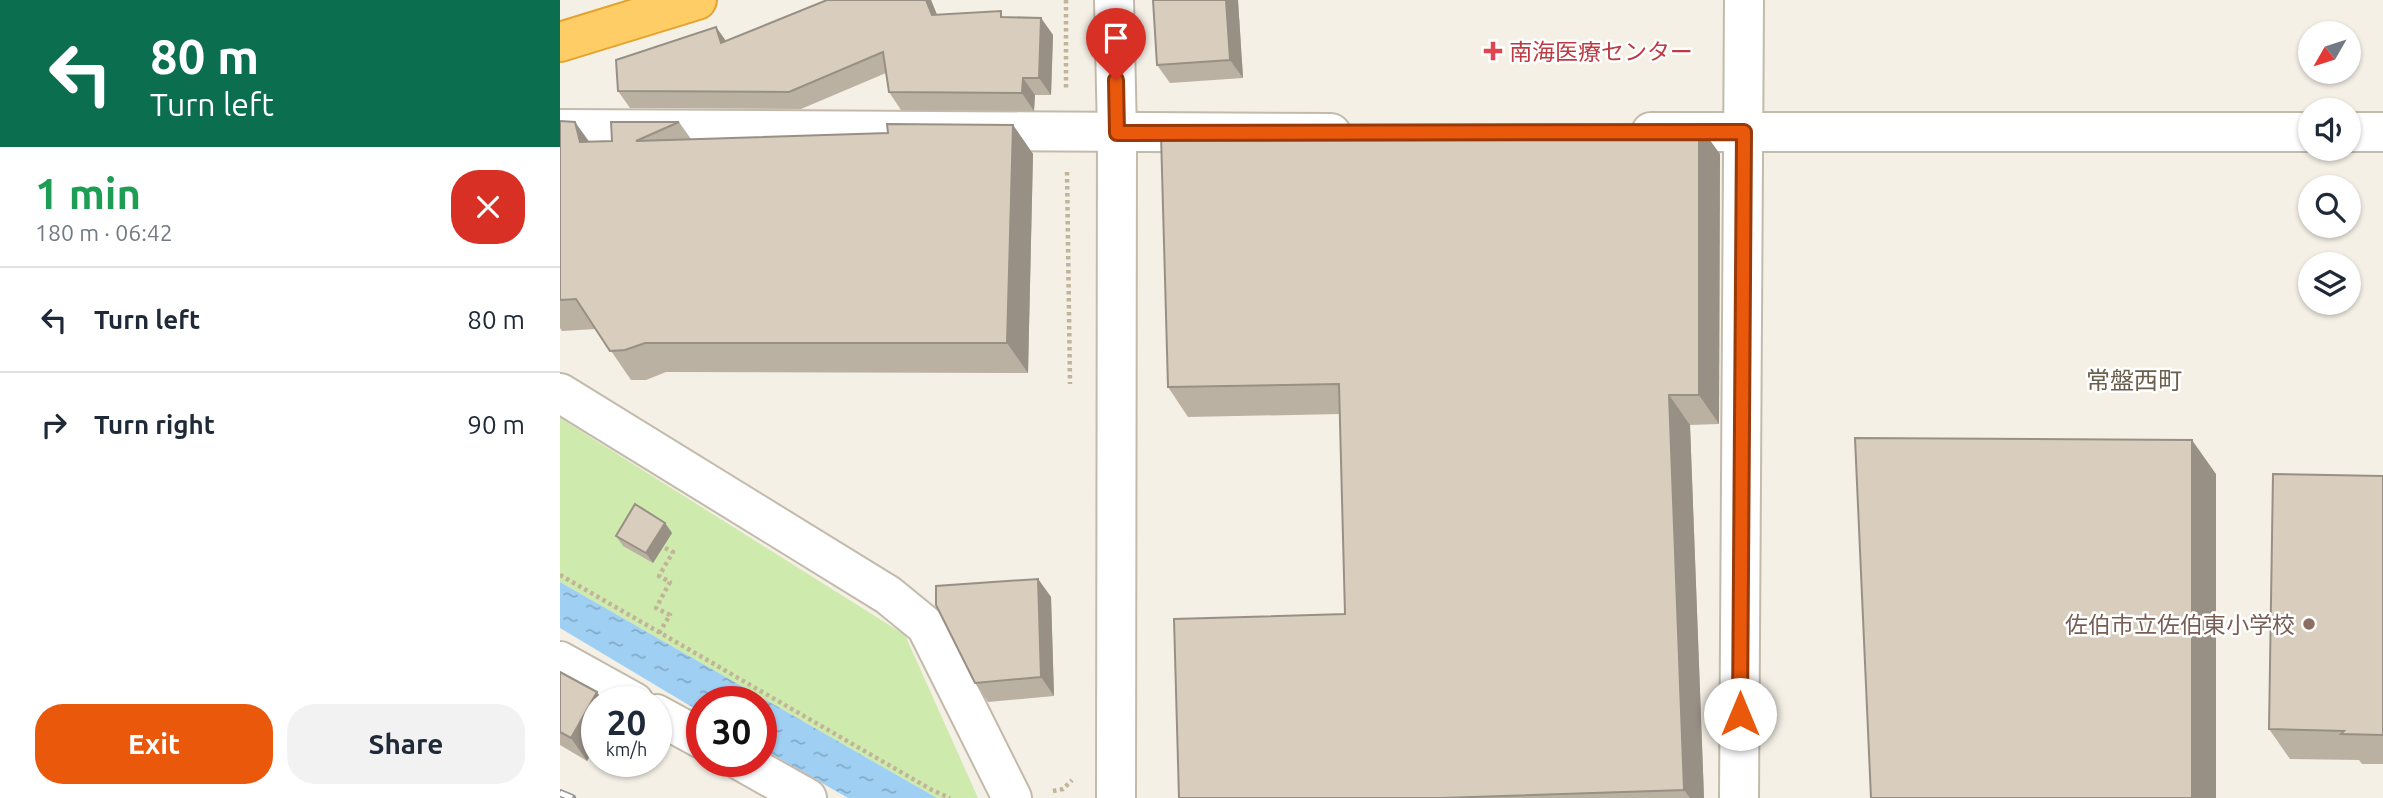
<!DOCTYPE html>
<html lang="en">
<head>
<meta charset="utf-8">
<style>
	body { margin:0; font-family:Ubuntu,"Noto Sans JP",sans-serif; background:#f2f2f3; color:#1f2937; height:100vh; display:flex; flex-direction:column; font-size:26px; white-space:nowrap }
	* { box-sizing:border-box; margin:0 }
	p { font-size:23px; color:#747a83 }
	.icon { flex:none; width:38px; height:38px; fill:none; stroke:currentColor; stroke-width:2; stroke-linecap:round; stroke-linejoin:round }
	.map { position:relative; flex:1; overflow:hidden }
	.drawer { display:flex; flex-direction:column; background:#fff; width:560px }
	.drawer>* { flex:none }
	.banner { background:#0b6e4f; color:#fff; overflow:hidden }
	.needle { width:46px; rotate:231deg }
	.fabs { position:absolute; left:1738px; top:21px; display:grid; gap:14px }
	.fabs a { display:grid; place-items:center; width:63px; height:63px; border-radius:50%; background:#fff; box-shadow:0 2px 5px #0004; font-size:35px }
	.speed { position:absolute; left:21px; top:686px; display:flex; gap:14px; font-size:35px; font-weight:700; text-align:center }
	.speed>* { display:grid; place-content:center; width:91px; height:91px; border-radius:50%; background:#fff; box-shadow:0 2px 5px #0004; line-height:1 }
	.speed small { font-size:18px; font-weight:400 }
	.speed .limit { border:10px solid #d22; background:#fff; color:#111 }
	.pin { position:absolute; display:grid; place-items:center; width:60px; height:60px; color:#fff; margin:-72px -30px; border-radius:50% 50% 50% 0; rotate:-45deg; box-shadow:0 0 7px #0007 }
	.pin .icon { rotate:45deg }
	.me { position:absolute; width:77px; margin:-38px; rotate:0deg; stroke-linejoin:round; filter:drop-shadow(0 0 5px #0008) }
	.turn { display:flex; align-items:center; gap:24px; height:147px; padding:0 35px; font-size:32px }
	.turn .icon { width:91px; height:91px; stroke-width:2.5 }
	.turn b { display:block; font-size:49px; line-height:60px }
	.round { display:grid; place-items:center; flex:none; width:74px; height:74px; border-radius:28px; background:#f2f2f3 }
	.head { display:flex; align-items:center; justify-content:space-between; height:119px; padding:0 35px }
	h1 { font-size:42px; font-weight:600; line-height:52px; color:#1e9e55 }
	.cta { display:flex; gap:14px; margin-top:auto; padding:14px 35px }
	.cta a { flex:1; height:80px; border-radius:28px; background:#ea580c; color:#fff; font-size:28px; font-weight:600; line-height:80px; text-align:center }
	.cta a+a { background:#f2f2f3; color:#1f2937 }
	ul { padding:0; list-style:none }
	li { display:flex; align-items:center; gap:21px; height:105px; padding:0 35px; border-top:2px solid #e0e1e3 }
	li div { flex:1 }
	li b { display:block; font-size:26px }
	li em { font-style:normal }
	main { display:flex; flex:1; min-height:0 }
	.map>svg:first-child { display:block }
	.green { fill:#ceeaad }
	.water { fill:url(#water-ripples) }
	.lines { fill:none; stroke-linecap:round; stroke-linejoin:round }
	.minor-casing { stroke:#c3baab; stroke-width:42 }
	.highway-casing { stroke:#e4a32f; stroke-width:42 }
	.path { stroke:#c2b499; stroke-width:4.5; stroke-dasharray:3.5 3.5; stroke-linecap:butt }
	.minor { stroke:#fff; stroke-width:38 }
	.highway { stroke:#ffcd66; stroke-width:38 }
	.rail-casing { stroke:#969696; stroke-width:8 }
	.rail { stroke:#fff; stroke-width:5; stroke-dasharray:16; stroke-linecap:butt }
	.wall { fill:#bbb1a3 }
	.shaded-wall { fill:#989085 }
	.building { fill:#d9cebe; stroke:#989085; stroke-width:2 }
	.route-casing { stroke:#983908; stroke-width:18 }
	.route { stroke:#ea580c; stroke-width:12 }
	.health-dot { fill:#e0444e; stroke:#fff; stroke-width:2.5 }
	.education-dot { fill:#8d6e63; stroke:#fff; stroke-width:2.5 }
	.labels { text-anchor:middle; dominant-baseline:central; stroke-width:5; stroke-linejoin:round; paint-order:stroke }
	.health-label { font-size:23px; fill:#be3a42; stroke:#fff; text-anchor:start }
	.education-label { font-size:23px; fill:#785e54; stroke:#fff; text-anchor:end }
	.neighbourhood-label { font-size:24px; fill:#6a5e4c; stroke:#fff }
</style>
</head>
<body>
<main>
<section class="drawer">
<div class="banner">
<div class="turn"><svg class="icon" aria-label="left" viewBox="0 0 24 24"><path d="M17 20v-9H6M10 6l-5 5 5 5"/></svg><div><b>80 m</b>Turn left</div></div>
</div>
<div class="head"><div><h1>1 min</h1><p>180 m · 06:42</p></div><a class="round" style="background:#d93025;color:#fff"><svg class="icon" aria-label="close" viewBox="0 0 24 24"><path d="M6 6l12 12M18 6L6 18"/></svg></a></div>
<ul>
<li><svg class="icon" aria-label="left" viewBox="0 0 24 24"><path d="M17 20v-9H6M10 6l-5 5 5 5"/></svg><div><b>Turn left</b></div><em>80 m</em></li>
<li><svg class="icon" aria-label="right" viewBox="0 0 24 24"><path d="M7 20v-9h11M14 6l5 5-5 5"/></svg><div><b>Turn right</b></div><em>90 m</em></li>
</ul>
<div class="cta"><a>Exit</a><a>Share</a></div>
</section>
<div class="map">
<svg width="1823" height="798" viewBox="0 0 1823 798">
	<defs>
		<pattern id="water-ripples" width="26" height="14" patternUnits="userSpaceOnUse" patternTransform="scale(1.75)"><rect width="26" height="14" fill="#9fd0f3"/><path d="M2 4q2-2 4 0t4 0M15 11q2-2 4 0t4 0" fill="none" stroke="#83aac6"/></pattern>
	</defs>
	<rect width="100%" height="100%" fill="#f4f0e6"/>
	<!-- green -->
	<polygon class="green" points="0,418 345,635 418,798 377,798 0,582"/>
	<!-- water -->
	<polygon class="water" points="0,582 377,798 288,798 201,748 201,702 142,702 142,713 0,628"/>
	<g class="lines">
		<defs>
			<g id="minor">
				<polyline points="554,0 557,133 556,798"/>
				<polyline points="0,129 771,133"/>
				<polyline points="1091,132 1750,132"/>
				<polyline points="1788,132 1823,132"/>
				<polyline points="0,393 328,595 366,626 452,798"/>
				<polyline points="0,661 74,702"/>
				<polyline points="96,714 142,739"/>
				<polyline points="181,761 247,798"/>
				<polyline points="1179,798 1184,0"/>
			</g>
			<polyline id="highway" points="0,42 137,0"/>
		</defs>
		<!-- minor casing -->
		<use href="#minor" class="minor-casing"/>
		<!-- highway casing -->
		<use href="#highway" class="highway-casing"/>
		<!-- path -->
		<g class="path">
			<polyline points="506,0 506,90"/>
			<polyline points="507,172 510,384"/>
			<polyline points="0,575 372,790 390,798"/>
			<polyline points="99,633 110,615 96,608 110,582 99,576 113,552 103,547"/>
			<polyline points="493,791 503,789 512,780"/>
		</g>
		<!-- minor -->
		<use href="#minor" class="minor"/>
		<!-- highway -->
		<use href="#highway" class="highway"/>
		<defs>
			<polyline id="rail" points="0,793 12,798"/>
		</defs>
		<!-- rail casing -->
		<use href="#rail" class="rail-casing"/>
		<!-- rail -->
		<use href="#rail" class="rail"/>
	</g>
	<!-- wall -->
	<g class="wall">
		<polygon points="267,0 371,0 377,15 481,18 493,35 491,95 475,95 474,111 341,110 329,92 326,73 241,109 70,108 58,91 156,27 166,41"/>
		<polygon points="593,0 678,0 683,78 610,83 597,65"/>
		<polygon points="0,121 29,142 52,141 119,122 131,139 328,133 453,125 473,154 468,373 106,372 86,380 71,380 36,329 2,331 0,328"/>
		<polygon points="1160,154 1159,424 1130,425 1144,798 619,798 785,614 780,414 628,417 608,387"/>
		<polygon points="1823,476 1823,764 1802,764 1799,760 1730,759 1709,729"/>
		<polygon points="105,523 112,533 93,563 63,546 56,536"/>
		<polygon points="478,579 491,597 494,696 428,702 415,683"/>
		<polygon points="0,672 37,692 43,702 37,702 37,744 27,761 0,745"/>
	</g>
	<!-- shaded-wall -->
	<g class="shaded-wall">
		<polygon points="366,0 371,0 384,32 372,15"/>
		<polygon points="666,0 678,0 683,78 670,60"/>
		<polygon points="481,18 493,35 491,95 479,78"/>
		<polygon points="156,27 168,44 161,43"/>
		<polygon points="463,78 475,95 474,111 462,93"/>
		<polygon points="15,122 36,151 20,142"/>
		<polygon points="453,125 473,154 468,373 447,343"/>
		<polygon points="1139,125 1160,154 1159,424 1139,395"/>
		<polygon points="1109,395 1130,425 1144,798 1130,798 1124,790"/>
		<polygon points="1632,440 1656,474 1656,798 1632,798"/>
		<polygon points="105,523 112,533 93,563 86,553"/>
		<polygon points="478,579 491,597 494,696 481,677"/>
		<polygon points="37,692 43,702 37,702 37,744 27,761 11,738"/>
	</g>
	<!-- building -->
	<g class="building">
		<polygon points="267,0 366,0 372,15 441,11 441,17 481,18 479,78 463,78 462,93 329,92 323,52 229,92 58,91 56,60 156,27 161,43"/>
		<polygon points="593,0 666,0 670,60 597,65"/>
		<polygon points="0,121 15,122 20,142 52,141 51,122 119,122 76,141 328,133 327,124 453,125 447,343 85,343 65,350 50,351 16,299 0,300"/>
		<polygon points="1139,125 1139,395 1109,395 1124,790 881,798 619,798 614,619 785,614 779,384 608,387 601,135"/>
		<polygon points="1295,438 1632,440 1632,798 1311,798"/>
		<polygon points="1713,474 1823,476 1823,735 1781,734 1784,731 1709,729"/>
		<polygon points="75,504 105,523 86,553 56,536"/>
		<polygon points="478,579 481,677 415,683 376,605 376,586"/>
		<polygon points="0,672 37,692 11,738 0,732"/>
	</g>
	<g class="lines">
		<defs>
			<polyline id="route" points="556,80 557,133 1184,132 1180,714"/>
		</defs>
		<!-- route casing -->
		<use href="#route" class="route-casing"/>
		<!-- route -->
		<use href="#route" class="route"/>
	</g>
	<!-- markers -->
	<path class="health-dot" d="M929.5 40.5h7v7h7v7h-7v7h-7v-7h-7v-7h7z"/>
	<circle class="education-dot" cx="1749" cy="624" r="7"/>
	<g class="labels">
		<!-- health labels -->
		<g class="health-label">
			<text x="949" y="51">南海医療センター</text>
		</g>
		<!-- education labels -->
		<g class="education-label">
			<text x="1735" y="624">佐伯市立佐伯東小学校</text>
		</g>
		<!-- neighbourhood labels -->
		<g class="neighbourhood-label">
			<text x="1574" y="380">常盤西町</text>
		</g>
	</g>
</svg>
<div class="fabs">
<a><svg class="needle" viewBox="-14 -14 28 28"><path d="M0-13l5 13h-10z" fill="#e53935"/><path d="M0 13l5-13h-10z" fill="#747a83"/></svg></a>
<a><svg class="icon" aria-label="sound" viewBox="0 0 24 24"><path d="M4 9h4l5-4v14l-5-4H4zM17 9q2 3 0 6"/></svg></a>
<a><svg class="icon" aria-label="search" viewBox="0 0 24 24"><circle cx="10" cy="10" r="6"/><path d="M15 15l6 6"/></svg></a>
<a><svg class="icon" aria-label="layers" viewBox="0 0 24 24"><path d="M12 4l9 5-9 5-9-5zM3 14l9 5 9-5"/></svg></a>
</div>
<div class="speed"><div>20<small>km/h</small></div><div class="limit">30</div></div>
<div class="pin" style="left:556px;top:80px;background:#d93025"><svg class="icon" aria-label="arrive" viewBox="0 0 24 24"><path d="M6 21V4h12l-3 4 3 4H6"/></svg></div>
<svg class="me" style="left:1180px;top:714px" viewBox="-20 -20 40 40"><circle r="19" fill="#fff"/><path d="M0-13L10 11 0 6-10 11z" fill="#ea580c"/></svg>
</div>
</main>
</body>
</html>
